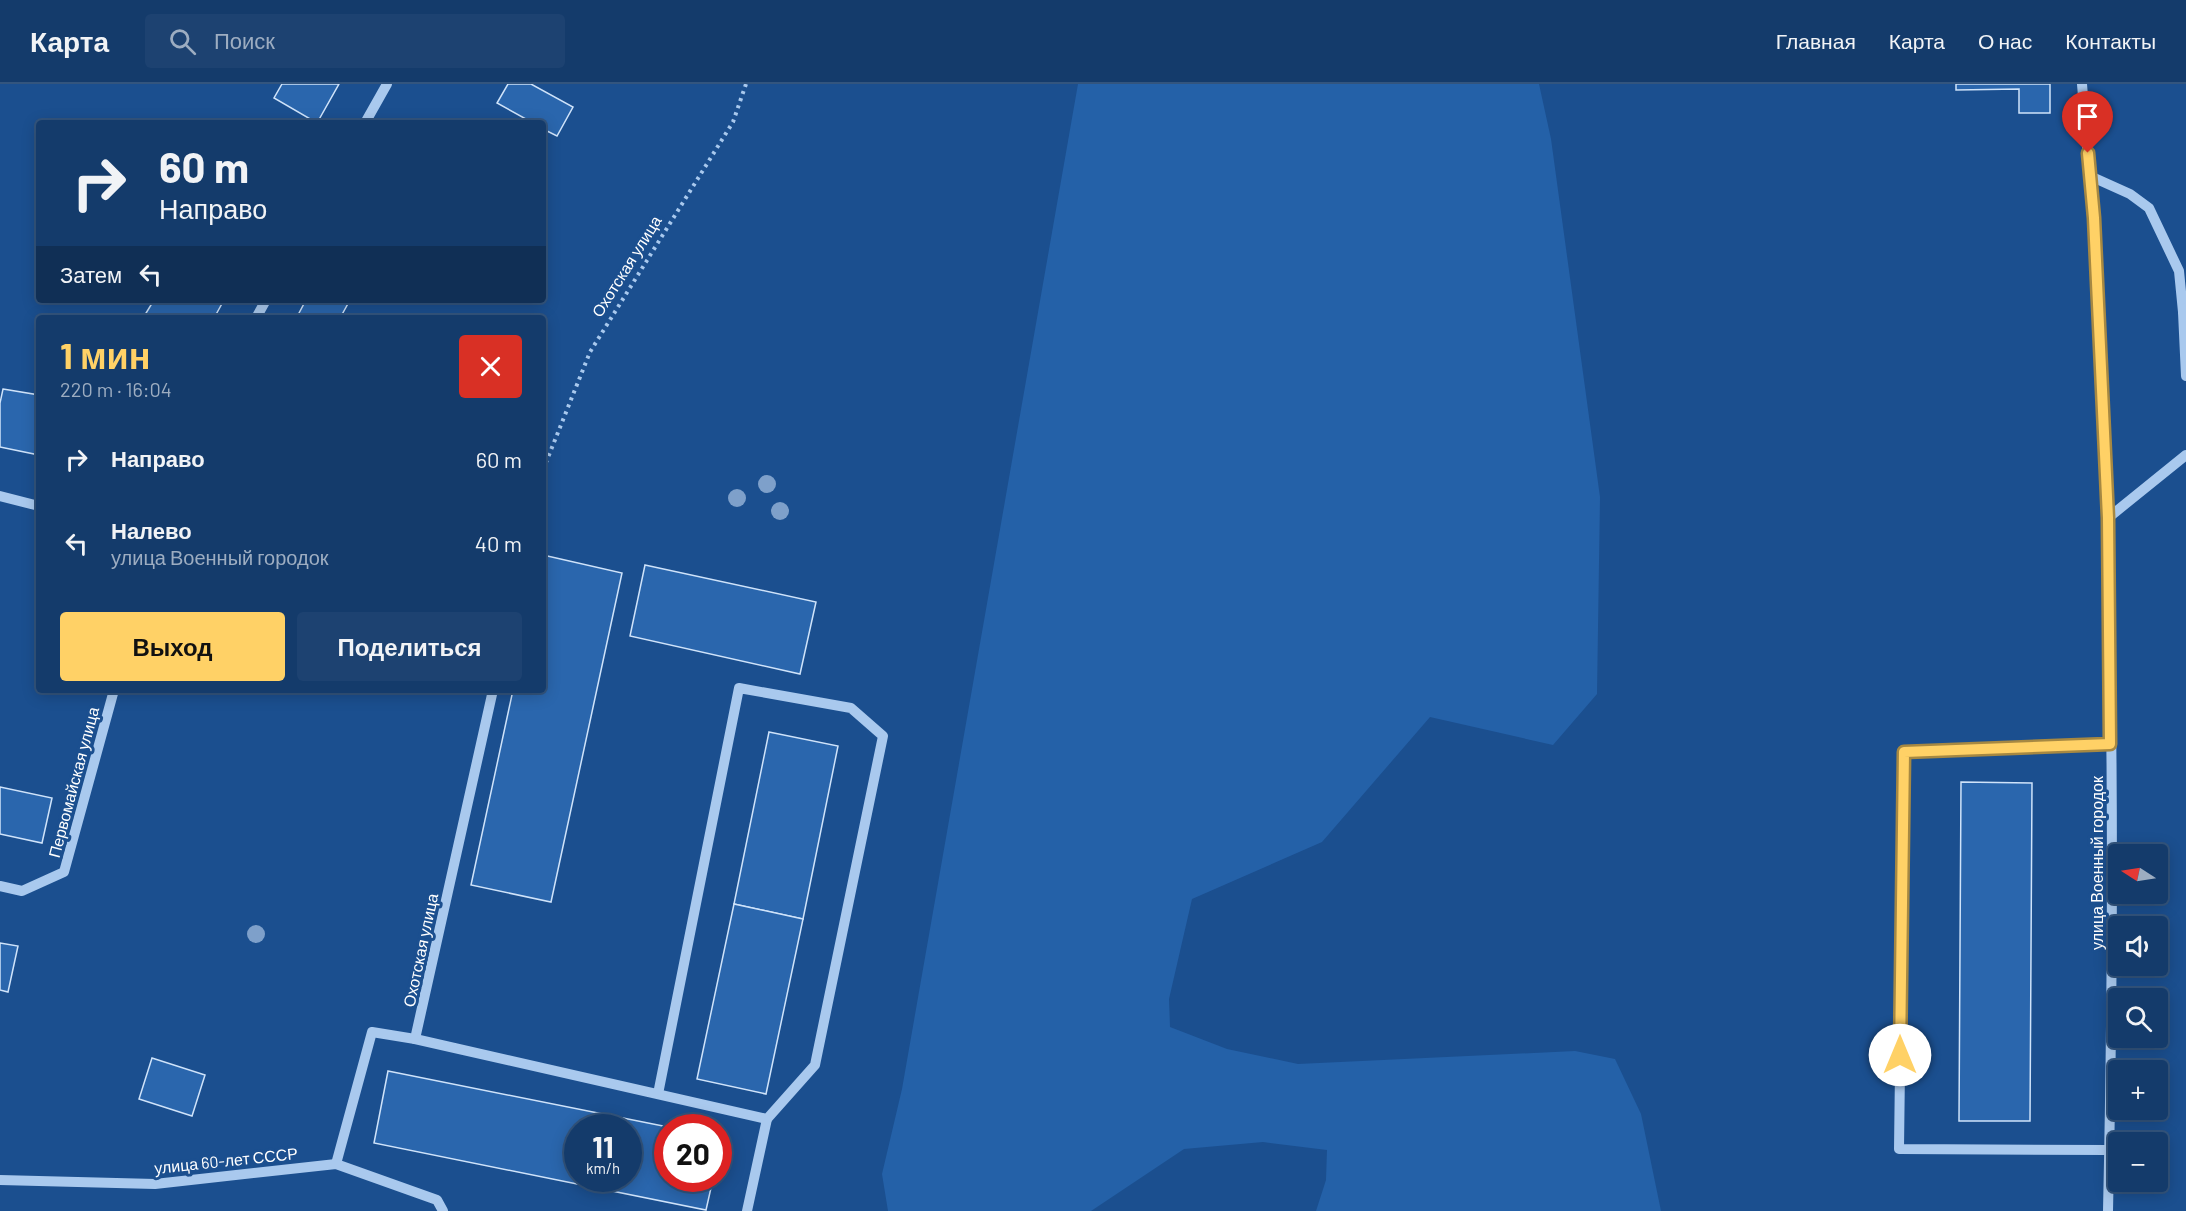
<!DOCTYPE html>
<html lang="ru">
<head>
<meta charset="utf-8">
<style>
	body { margin:0; font-family:Barlow,sans-serif; background:#1d4271; color:#f1f3f6; height:100vh; display:flex; flex-direction:column; font-size:22px; white-space:nowrap }
	* { box-sizing:border-box; margin:0 }
	p { font-size:20px; color:#9dadc1 }
	.icon { flex:none; width:33px; height:33px; fill:none; stroke:currentColor; stroke-width:2; stroke-linecap:round; stroke-linejoin:round }
	.map { position:relative; flex:1; overflow:hidden }
	.side { position:absolute; left:36px; top:231px; width:510px; height:378px; display:flex; flex-direction:column; background:#143b6b; border-radius:6px; box-shadow:0 3px 15px #0003,0 0 0 2px #33557e }
	.side>* { flex:none }
	.banner { position:absolute; left:36px; top:36px; width:510px; height:183px; border-radius:6px; box-shadow:0 3px 15px #0003,0 0 0 2px #33557e; background:#143b6b; color:#f1f3f6; overflow:hidden }
	.needle { width:39px; rotate:282deg }
	.buttons { position:absolute; left:2108px; top:760px; display:grid; gap:12px }
	.buttons a { display:grid; place-items:center; width:60px; height:60px; border-radius:6px; background:#143b6b; box-shadow:0 3px 15px #0003,0 0 0 2px #33557e; font-size:30px }
	.speed { position:absolute; left:564px; top:1030px; display:flex; gap:12px; font-size:30px; font-weight:700; text-align:center }
	.speed>* { display:grid; place-content:center; width:78px; height:78px; border-radius:50%; background:#143b6b; box-shadow:0 3px 15px #0003,0 0 0 2px #33557e; line-height:1 }
	.speed small { font-size:15px; font-weight:400 }
	.speed .limit { border:9px solid #d22; background:#fff; color:#111 }
	.pin { position:absolute; display:grid; place-items:center; width:51px; height:51px; color:#fff; margin:-62px -26px; border-radius:50% 50% 50% 0; rotate:-45deg; box-shadow:0 0 6px #0007 }
	.pin .icon { rotate:45deg }
	.me { position:absolute; width:66px; margin:-33px; rotate:0deg; stroke-linejoin:round; filter:drop-shadow(0 0 4px #0008) }
	.turn { display:flex; align-items:center; gap:21px; height:126px; padding:0 24px; font-size:27px }
	.turn .icon { width:78px; height:78px; stroke-width:2.5 }
	.turn b { display:block; font-size:42px; line-height:51px }
	.then { display:flex; align-items:center; height:57px; padding:0 24px; background:#0003; gap:12px; font-size:22px }
	.round { display:grid; place-items:center; flex:none; width:63px; height:63px; border-radius:6px; background:#1d4271 }
	.head { display:flex; align-items:center; justify-content:space-between; height:102px; padding:0 24px }
	h1 { font-size:36px; font-weight:700; line-height:45px; color:#ffd166 }
	.action { display:flex; gap:12px; margin-top:auto; padding:12px 24px }
	.action a { flex:1; height:69px; border-radius:6px; background:#ffd166; color:#111; font-size:24px; font-weight:700; line-height:69px; text-align:center }
	.action a+a { background:#1d4271; color:#f1f3f6 }
	ul { padding:0; list-style:none }
	li { display:flex; align-items:center; gap:18px; height:84px; padding:0 24px }
	li div { flex:1 }
	li b { display:block; font-size:22px }
	li em { font-style:normal }
	header { display:flex; align-items:center; gap:36px; box-sizing:border-box; height:84px; padding:0 30px; background:#143b6b; border-bottom:2px solid #33557e }
	header strong { font-size:28px }
	nav { display:flex; gap:33px; margin-inline-start:auto; font-size:21px }
	.search { width:420px; height:54px; background:#1d4271; display:flex; align-items:center; gap:15px; box-sizing:border-box; padding:0 21px; border-radius:6px; color:#9dadc1; font-size:22px }
	.map>svg:first-child { display:block }
	.green { fill:#2461a8 }
	.building { fill:#2a66ad; stroke:#cfe3fa; stroke-width:1.5; fill-rule:evenodd }
	.lines { fill:none; stroke-linecap:round; stroke-linejoin:round }
	.path { stroke:#a9c9ee; stroke-width:4; stroke-dasharray:3 4.5; stroke-linecap:butt }
	.minor { stroke:#a9c9ee; stroke-width:10 }
	.tree { fill:#7ea0ca }
	.route-casing { stroke:#a68842; stroke-width:15 }
	.route { stroke:#ffd166; stroke-width:10 }
	.labels { text-anchor:middle; dominant-baseline:central; stroke-width:6; stroke-linejoin:round; paint-order:stroke }
	.street-label { font-size:16px; fill:#fff; stroke:#1b4f8f }
</style>
</head>
<body>
<header>
<strong>Карта</strong>
<div class="search"><svg class="icon" aria-label="search" viewBox="0 0 24 24"><circle cx="10" cy="10" r="6"/><path d="M15 15l6 6"/></svg>Поиск</div>
<nav><a>Главная</a><a>Карта</a><a>О нас</a><a>Контакты</a></nav>
</header>
<div class="map">
<svg width="2186" height="1127" viewBox="0 0 2186 1127">
	<rect width="100%" height="100%" fill="#1b4f8f"/>
	<!-- green -->
	<polygon class="green" points="1078,0 1539,0 1551,55 1600,413 1597,610 1553,661 1430,633 1322,758 1192,815 1169,915 1170,943 1227,965 1298,980 1575,967 1615,975 1641,1030 1661,1127 1316,1127 1326,1096 1327,1066 1263,1058 1184,1065 1091,1127 888,1127 882,1090 902,1005"/>
	<!-- building -->
	<g class="building">
		<polygon points="282,0 339,0 317,39 274,14"/>
		<polygon points="508,0 531,0 573,23 557,52 543,45 543,39 533,39 497,19"/>
		<polygon points="1956,0 2050,0 2050,29 2019,29 2019,5 1956,6"/>
		<polygon points="154,216 224,216 214,234 143,234"/>
		<polygon points="306,216 350,216 340,234 303,234 298,231"/>
		<polygon points="3,305 39,311 39,371 0,363 0,319"/>
		<polygon points="543,471 622,489 551,818 471,801 513,606 543,606"/>
		<polygon points="645,481 816,518 800,590 630,552"/>
		<polygon points="769,648 838,662 803,835 734,820"/>
		<polygon points="1961,698 2032,699 2030,1037 1959,1037"/>
		<polygon points="0,703 52,714 42,759 0,750"/>
		<polygon points="734,820 803,835 766,1010 697,995"/>
		<polygon points="0,859 18,862 8,908 0,906"/>
		<polygon points="152,974 205,991 192,1032 139,1015"/>
		<path d="M388,987L673,1044H668V1095H713L706,1126L374,1059ZM578,1044H628V1095H578Z"/>
	</g>
	<g class="lines">
		<!-- path -->
		<polyline class="path" points="543,386 590,268 733,38 746,0"/>
		<!-- minor -->
		<g class="minor">
			<path d="M2082,0C2114,375 2116,751 2108,1127"/>
			<polyline points="365,39 387,0"/>
			<polyline points="2090,92 2130,110 2149,124 2179,187 2183,228"/>
			<polyline points="2186,224 2183,228 2186,292"/>
			<polyline points="256,234 266,216"/>
			<polyline points="0,412 39,422"/>
			<polyline points="2108,434 2186,371"/>
			<polyline points="0,802 22,807 64,788 114,606"/>
			<polyline points="415,955 767,1035 815,981 883,652 851,624 739,604 658,1010"/>
			<polyline points="2109,1066 1899,1065 1904,668 2110,660"/>
			<polyline points="336,1080 372,948 415,955 493,606"/>
			<polyline points="0,1096 155,1100 336,1080 437,1116 443,1127"/>
			<polyline points="747,1127 767,1035"/>
		</g>
	</g>
	<!-- trees -->
	<g class="tree">
		<circle cx="767" cy="400" r="9"/>
		<circle cx="737" cy="414" r="9"/>
		<circle cx="780" cy="427" r="9"/>
		<circle cx="256" cy="850" r="9"/>
	</g>
	<g class="lines">
		<defs>
			<polyline id="route" points="1900,971 1904,668 2110,660 2108,434 2094,134 2088,69"/>
		</defs>
		<!-- route casing -->
		<use href="#route" class="route-casing"/>
		<!-- route -->
		<use href="#route" class="route"/>
	</g>
	<g class="labels">
		<!-- street labels -->
		<g class="street-label">
			<text transform="translate(626 182) rotate(-58)">Охотская улица</text>
			<text transform="translate(73 698) rotate(-75)">Первомайская улица</text>
			<text transform="translate(2096 779) rotate(-90)">улица Военный городок</text>
			<text transform="translate(420 866) rotate(-78)">Охотская улица</text>
			<text transform="translate(226 1076) rotate(-6)">улица 60-лет СССР</text>
		</g>
	</g>
</svg>
<div class="buttons">
<a><svg class="needle" viewBox="-14 -14 28 28"><path d="M0-13l5 13h-10z" fill="#e53935"/><path d="M0 13l5-13h-10z" fill="#9dadc1"/></svg></a>
<a><svg class="icon" aria-label="sound" viewBox="0 0 24 24"><path d="M4 9h4l5-4v14l-5-4H4zM17 9q2 3 0 6"/></svg></a>
<a><svg class="icon" aria-label="search" viewBox="0 0 24 24"><circle cx="10" cy="10" r="6"/><path d="M15 15l6 6"/></svg></a>
<a>+</a>
<a>−</a>
</div>
<div class="speed"><div>11<small>km/h</small></div><div class="limit">20</div></div>
<div class="pin" style="left:2088px;top:69px;background:#d93025"><svg class="icon" aria-label="arrive" viewBox="0 0 24 24"><path d="M6 21V4h12l-3 4 3 4H6"/></svg></div>
<svg class="me" style="left:1900px;top:971px" viewBox="-20 -20 40 40"><circle r="19" fill="#fff"/><path d="M0-13L10 11 0 6-10 11z" fill="#ffd166"/></svg>
<div class="banner">
<div class="turn"><svg class="icon" aria-label="right" viewBox="0 0 24 24"><path d="M7 20v-9h11M14 6l5 5-5 5"/></svg><div><b>60 m</b>Направо</div></div>
<div class="then">Затем<svg class="icon" aria-label="left" viewBox="0 0 24 24"><path d="M17 20v-9H6M10 6l-5 5 5 5"/></svg></div>
</div>
<section class="side">
<div class="head"><div><h1>1 мин</h1><p>220 m · 16:04</p></div><a class="round" style="background:#d93025;color:#fff"><svg class="icon" aria-label="close" viewBox="0 0 24 24"><path d="M6 6l12 12M18 6L6 18"/></svg></a></div>
<ul>
<li><svg class="icon" aria-label="right" viewBox="0 0 24 24"><path d="M7 20v-9h11M14 6l5 5-5 5"/></svg><div><b>Направо</b></div><em>60 m</em></li>
<li><svg class="icon" aria-label="left" viewBox="0 0 24 24"><path d="M17 20v-9H6M10 6l-5 5 5 5"/></svg><div><b>Налево</b><p>улица Военный городок</p></div><em>40 m</em></li>
</ul>
<div class="action"><a>Выход</a><a>Поделиться</a></div>
</section>
</div>
</body>
</html>
